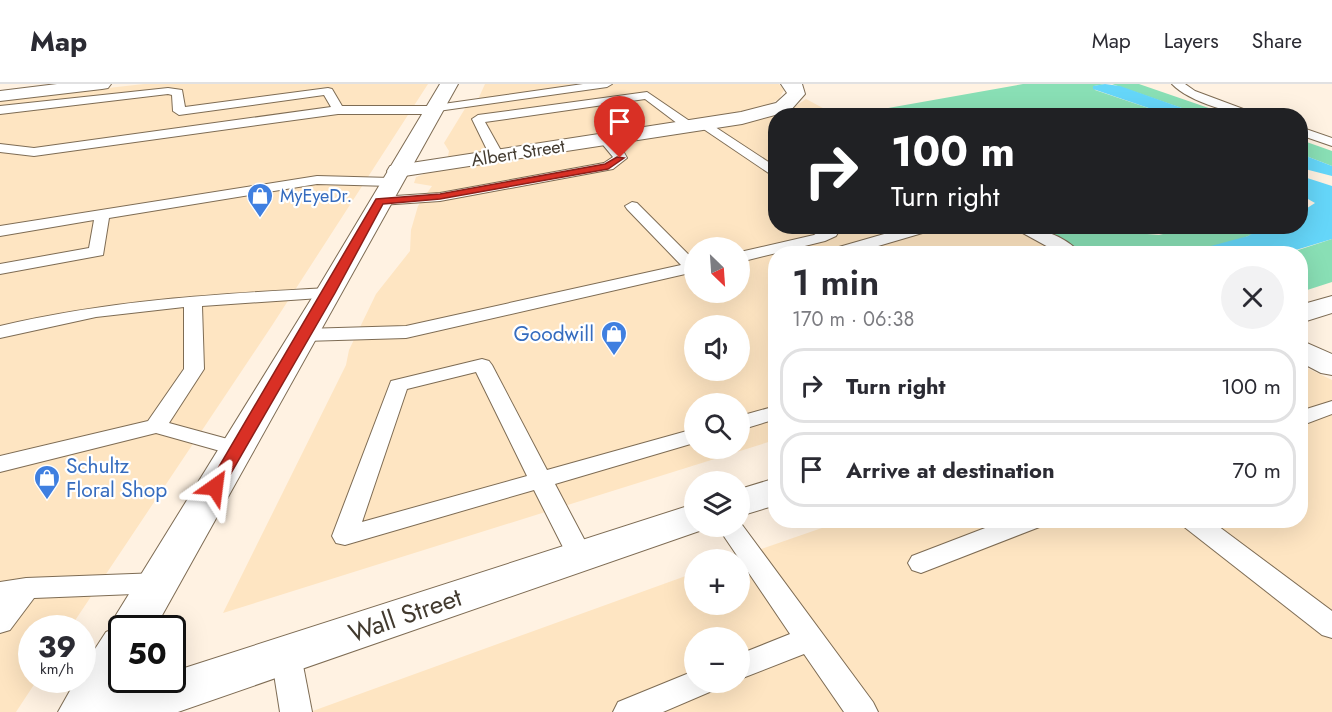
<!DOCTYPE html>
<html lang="en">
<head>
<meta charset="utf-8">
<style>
	body { margin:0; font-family:Jost,sans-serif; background:#f2f2f3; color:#2b2b33; height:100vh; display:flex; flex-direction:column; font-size:22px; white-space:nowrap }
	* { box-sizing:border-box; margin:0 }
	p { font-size:20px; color:#7c7c81 }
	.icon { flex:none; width:33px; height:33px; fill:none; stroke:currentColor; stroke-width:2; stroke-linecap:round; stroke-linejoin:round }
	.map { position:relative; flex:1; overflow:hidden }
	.drawer { position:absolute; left:768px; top:162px; width:540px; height:282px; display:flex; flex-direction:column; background:#fff; border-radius:24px; box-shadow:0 6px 24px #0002 }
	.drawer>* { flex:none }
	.hud { position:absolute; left:768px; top:24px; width:540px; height:126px; border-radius:24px; box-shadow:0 6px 24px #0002; background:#202124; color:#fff; overflow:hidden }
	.needle { width:39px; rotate:155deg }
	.tools { position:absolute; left:684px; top:153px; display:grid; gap:12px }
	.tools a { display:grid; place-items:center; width:66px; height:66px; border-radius:50%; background:#fff; box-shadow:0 6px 24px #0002; font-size:30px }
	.speed { position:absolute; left:18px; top:531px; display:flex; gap:12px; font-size:30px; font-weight:700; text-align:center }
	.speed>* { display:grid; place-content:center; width:78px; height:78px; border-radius:50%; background:#fff; box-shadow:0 6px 24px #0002; line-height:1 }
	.speed small { font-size:15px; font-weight:400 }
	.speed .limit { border:3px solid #111; border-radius:9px; background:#fff; color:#111 }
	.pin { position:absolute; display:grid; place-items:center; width:51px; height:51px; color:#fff; margin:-62px -26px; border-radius:50% 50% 50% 0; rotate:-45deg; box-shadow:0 0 6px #0007 }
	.pin .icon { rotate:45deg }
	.me { position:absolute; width:66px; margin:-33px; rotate:31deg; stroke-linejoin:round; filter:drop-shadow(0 0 4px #0008) }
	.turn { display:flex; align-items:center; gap:21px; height:126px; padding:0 24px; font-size:27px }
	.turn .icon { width:78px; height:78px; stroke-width:2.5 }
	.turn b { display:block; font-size:42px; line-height:51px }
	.round { display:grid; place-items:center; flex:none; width:63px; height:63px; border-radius:32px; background:#f2f2f3 }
	.summary { display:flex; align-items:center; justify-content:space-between; height:102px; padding:0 24px }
	h1 { font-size:36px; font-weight:600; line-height:45px }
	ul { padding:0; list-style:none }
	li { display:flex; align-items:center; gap:18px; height:75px; margin:0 12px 9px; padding:0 12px; border:3px solid #e1e1e2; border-radius:24px }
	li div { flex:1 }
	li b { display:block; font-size:22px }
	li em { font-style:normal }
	header { display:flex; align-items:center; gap:36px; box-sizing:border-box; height:84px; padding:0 30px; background:#fff; border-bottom:2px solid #e1e1e2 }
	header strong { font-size:28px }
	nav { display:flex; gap:33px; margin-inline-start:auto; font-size:21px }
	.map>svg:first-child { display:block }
	.built { fill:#fee5c2; fill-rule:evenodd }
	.green { fill:#89dfb5 }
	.water { fill:#65d6f9 }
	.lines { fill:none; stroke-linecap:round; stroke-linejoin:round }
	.service-casing { stroke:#7e6c54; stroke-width:2 }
	.minor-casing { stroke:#7e6c54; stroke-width:2 }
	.secondary-casing { stroke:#7e6c54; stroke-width:2 }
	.service { fill:#fff; fill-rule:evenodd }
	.minor { fill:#fff; fill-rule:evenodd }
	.secondary { fill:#fff; fill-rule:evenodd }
	.route { fill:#d93025; stroke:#8d1f18; stroke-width:1.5 }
	.labels { text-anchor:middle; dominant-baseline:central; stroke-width:4.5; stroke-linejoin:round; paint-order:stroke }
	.far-street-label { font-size:18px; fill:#423a2f; stroke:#fff }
	.far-shop-label { font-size:18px; fill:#366cbe; stroke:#fff; text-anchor:start }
	.shop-label { font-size:21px; fill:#366cbe; stroke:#fff; text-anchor:end }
	.near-street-label { font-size:26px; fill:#423a2f; stroke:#fff }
</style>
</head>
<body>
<header>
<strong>Map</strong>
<nav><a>Map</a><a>Layers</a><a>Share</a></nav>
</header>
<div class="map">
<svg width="1332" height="628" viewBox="0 0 1332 628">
	<rect width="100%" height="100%" fill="#fff2e2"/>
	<!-- built -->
	<g class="built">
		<polygon points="144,0 428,0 273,240 70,544 32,544 32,596 37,596 16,628 0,628 0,16"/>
		<polygon points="485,0 779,0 784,6 779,15 770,20 745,29 471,71 448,72 449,67 444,59 466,23 475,22"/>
		<path d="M806,15L836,31L776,32V142L1038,143L1087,169L776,170L775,356L223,529L346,281L349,266L376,210L410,167L411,146L418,122L432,102L414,99L416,93L427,89L752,37L790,26ZM694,164H740V208H694ZM694,242H740V286H694ZM694,320H740V364H694Z"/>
		<path d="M1301,281L1332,296V628H310L694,489V520H740V476L732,475L842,437L1300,436ZM694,554H740V598H694Z"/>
	</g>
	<!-- green -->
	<g class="green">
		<polygon points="1023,0 1105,0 1094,2 1095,6 1169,31 843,32"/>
		<polygon points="1112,0 1139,0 1229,31 1202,31"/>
		<polygon points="1301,56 1332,67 1332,82 1301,70"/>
		<path d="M1038,143H1118L1135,149L1159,151L1191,143H1263C1246,158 1219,158 1198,170L1087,169Z"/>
		<polygon points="1332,155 1332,198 1301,208 1300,170 1286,170"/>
	</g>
	<!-- water -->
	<g class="water">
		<polygon points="1105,0 1120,2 1202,31 1169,31 1093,5 1093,2"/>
		<polygon points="1301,70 1332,82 1332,92 1301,84"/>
		<polygon points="1301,92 1332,102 1332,155 1286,169 1198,169 1211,162 1248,152 1263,143 1300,142 1301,128 1315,119 1301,111"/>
		<path d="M1118,143H1191C1165,152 1143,152 1118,143Z"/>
	</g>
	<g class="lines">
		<defs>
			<g id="service">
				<polygon points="583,0 612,0 607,3 438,27 433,30 338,30 34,72 0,68 0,60 34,64 331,23 324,11 179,31 173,27 172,11 168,10 0,30 0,22 168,4 182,6 185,23 328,4 332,5 342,22 429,22"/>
				<path d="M1172,0H1185L1195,7L1262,32C1237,32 1189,18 1172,0Z"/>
				<polygon points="647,8 694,40 696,43 694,46 686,46 645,15 485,38 504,72 497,76 490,72 472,35 478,31"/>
				<polygon points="706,37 776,83 776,94 702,44 700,41"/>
				<polygon points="1300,43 1332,54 1332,62 1300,51"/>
				<path d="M605,52C614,54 623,65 627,74L613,85L440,117L380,121L373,117L380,113L440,109L604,79L613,73L599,56Z"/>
				<polygon points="317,92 391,94 398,98 391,102 317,100 109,134 103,171 0,190 0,180 89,164 94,136 0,152 0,142"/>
				<polygon points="632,118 637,119 694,176 694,188 406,254 304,257 297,255 295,251 297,247 304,245 406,242 681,181 627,125 625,122"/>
				<polygon points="827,142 842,142 836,152 825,157 740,178 740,168 814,151"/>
				<polygon points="912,142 938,142 936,145 851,170 823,170 825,167"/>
				<path d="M1010,142C1034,142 1064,150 1081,170H1061Z"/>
				<path d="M329,204L335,205L338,209L335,213L202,222L204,285L169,339L246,360L249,365L246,370L238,372L156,349L0,388V372L148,337L184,285V223L96,233L0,254V242C112,216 215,210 329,204Z"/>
				<path d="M482,275L489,277L492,281L547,386L694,345V359L555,400L593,472L589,479L580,482L571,479L534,406L345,461L336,459L332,452L391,297ZM476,288L527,392L362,438L407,305Z"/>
				<polygon points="1332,317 1332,330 1300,342 1300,327"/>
				<polygon points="776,322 776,335 740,346 740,332"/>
				<polygon points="1006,436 1045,436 1042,442 921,489 912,486 908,479 912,472"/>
				<polygon points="1180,436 1210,436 1332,527 1332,554 1322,551 1183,442"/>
				<polygon points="740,438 873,618 878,628 844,628 804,570 740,595 740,570 790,550 717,442 740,442"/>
				<polygon points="159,489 169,492 172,499 169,506 159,509 34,514 10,546 0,549 0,498 26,494"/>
				<polygon points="286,559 296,562 301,571 312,628 280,628 271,571 276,562"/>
				<polygon points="694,587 694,598 716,598 712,607 663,628 613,628 618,618"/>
			</g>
			<g id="minor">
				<polygon points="57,0 111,0 108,4 102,5 0,17 0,7"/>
				<polygon points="781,0 802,0 805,10 790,27 742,40 398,93 390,92 387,87 390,82 398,81 741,28 776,19 787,9"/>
				<polygon points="1332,212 1332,229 1300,239 1300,221"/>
				<polygon points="1300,256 1332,270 1332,291 1321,289 1300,278"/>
				<polygon points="776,394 776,421 740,432 740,405"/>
				<path d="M694,420V442L708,444L178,628H92L99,613C125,603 145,596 172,596V588Z"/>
			</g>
			<polygon id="secondary" points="440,0 458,0 155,544 122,544 122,596 126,596 108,628 58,628 76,596 82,596 82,585 106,548 111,546 116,531 315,209"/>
		</defs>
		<!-- service casing -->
		<use href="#service" class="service-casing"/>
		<!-- minor casing -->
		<use href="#minor" class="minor-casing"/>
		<!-- secondary casing -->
		<use href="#secondary" class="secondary-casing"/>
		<!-- service -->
		<use href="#service" class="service"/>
		<!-- minor -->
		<use href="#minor" class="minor"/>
		<!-- secondary -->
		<use href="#secondary" class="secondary"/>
	</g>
	<!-- route -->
	<polygon class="route" points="617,73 624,74 608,85 440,115 383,120 335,209 223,403 221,407 210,407 207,403 376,115 440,110 605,80"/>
	<!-- icons -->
	<defs>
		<symbol id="shop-pin" viewBox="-11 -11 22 30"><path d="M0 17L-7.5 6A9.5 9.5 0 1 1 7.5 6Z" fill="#3f7fe0" stroke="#fff"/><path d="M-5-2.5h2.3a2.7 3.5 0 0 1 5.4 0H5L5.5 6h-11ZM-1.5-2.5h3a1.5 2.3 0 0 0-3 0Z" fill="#fff"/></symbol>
	</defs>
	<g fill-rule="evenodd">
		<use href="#shop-pin" x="245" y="97" width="30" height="40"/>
		<use href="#shop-pin" x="599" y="235" width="30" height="40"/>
		<use href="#shop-pin" x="32" y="379" width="30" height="40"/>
	</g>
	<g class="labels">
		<!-- far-street labels -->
		<g class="far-street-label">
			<text transform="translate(518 69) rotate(-9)">Albert Street</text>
		</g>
		<!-- far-shop labels -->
		<g class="far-shop-label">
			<text x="280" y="112">MyEyeDr.</text>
		</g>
		<!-- shop labels -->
		<g class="shop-label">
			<text x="594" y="250">Goodwill</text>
			<text x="66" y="382" text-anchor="start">Schultz<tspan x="66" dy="24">Floral Shop</tspan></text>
		</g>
		<!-- near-street labels -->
		<g class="near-street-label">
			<text transform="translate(405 531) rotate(-19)">Wall Street</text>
		</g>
	</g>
</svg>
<div class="tools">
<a><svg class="needle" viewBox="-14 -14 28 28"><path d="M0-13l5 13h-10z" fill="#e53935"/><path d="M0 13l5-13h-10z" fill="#7c7c81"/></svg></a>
<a><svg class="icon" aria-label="sound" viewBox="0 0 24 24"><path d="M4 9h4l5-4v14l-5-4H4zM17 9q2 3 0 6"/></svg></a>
<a><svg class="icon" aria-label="search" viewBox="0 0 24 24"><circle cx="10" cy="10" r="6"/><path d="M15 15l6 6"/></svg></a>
<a><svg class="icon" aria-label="layers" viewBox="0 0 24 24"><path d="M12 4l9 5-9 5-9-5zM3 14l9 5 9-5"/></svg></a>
<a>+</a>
<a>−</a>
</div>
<div class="speed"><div>39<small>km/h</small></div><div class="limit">50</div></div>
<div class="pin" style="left:620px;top:74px;background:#d93025"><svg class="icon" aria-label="arrive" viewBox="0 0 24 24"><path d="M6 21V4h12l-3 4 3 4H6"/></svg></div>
<svg class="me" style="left:215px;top:403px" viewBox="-20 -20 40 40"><path d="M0-17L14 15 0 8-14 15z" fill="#d93025" stroke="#fff" stroke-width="4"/></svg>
<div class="hud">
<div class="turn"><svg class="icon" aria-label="right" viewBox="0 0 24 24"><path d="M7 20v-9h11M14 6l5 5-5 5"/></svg><div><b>100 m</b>Turn right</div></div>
</div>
<section class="drawer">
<div class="summary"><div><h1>1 min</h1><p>170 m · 06:38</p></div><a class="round"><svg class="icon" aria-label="close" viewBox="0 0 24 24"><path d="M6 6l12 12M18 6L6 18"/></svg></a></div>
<ul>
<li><svg class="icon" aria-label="right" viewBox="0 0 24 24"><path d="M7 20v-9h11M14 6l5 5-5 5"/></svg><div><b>Turn right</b></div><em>100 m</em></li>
<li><svg class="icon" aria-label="arrive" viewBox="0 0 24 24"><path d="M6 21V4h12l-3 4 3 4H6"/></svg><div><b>Arrive at destination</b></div><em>70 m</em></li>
</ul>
</section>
</div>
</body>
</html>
